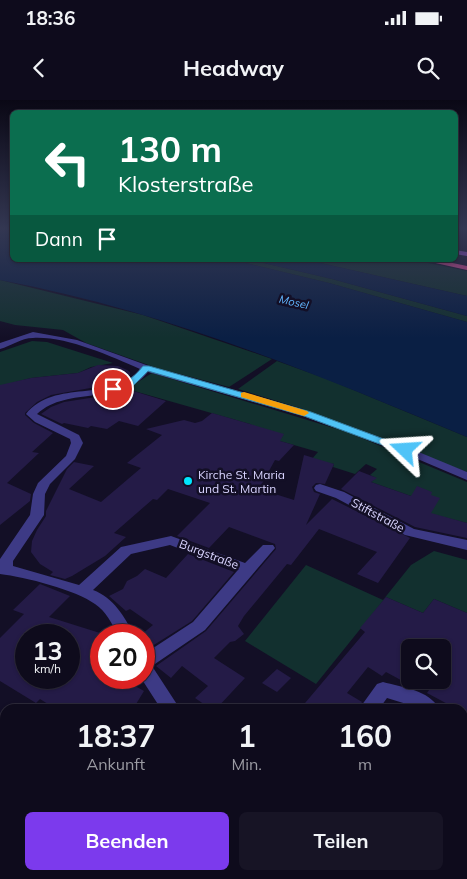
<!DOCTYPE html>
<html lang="de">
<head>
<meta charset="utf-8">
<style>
	body { margin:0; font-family:Mulish,sans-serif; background:#171425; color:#f1f3f6; height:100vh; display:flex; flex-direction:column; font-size:19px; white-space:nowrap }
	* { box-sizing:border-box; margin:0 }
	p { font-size:16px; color:#9b9ba3 }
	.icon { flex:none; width:28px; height:28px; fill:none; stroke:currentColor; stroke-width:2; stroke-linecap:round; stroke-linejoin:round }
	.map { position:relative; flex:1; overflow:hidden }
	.details { position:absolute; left:0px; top:604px; width:468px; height:176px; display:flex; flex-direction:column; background:#0e0b1c; border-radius:15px 15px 0 0; box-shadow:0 1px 4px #0004,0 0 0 1px #2e2b3b }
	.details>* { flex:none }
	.hud { position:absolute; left:10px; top:10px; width:448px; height:152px; border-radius:8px; box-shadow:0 1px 4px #0004,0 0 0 1px #2e2b3b; background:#0b6e4f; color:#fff; overflow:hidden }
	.tools { position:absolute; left:401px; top:539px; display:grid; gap:10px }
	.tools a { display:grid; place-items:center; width:50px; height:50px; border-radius:8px; background:#0e0b1c; box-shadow:0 1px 4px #0004,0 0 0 1px #2e2b3b; font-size:25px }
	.speed { position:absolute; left:15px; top:524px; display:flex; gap:10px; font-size:25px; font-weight:700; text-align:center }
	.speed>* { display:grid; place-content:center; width:65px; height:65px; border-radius:50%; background:#0e0b1c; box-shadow:0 1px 4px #0004,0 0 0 1px #2e2b3b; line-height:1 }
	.speed small { font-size:12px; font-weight:400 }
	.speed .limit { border:8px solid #d22; background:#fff; color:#111 }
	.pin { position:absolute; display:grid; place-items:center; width:42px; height:42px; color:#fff; margin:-21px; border:2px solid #fff; border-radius:50%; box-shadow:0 1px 5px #0007 }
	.me { position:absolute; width:55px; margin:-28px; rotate:290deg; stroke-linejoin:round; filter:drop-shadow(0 0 4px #0008) }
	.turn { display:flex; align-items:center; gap:18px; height:105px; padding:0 25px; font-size:22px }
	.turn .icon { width:65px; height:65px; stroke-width:2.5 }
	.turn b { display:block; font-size:35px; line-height:42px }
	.then { display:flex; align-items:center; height:48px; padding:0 25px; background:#0003; gap:10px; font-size:19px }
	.eta { display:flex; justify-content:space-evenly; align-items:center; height:85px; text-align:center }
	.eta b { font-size:30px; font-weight:700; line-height:35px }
	.cta { display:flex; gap:10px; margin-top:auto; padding:10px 25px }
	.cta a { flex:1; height:58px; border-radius:8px; background:#7c3aed; color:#fff; font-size:20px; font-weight:700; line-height:58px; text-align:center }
	.cta a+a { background:#171425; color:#f1f3f6 }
	.status { display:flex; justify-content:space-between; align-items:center; height:35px; padding:0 25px; background:#0e0b1c; direction:ltr }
	.status svg { height:14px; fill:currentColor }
	header { display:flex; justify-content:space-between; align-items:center; height:65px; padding:0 25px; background:#0e0b1c; font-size:22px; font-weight:700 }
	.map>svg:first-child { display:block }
	.green { fill:#12302f }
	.water { fill:#0a1f44 }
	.building { fill:#241b47; fill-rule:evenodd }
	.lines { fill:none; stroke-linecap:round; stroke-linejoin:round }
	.minor { fill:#3d3a85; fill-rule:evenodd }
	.major { fill:#c25bff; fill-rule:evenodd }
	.highway { fill:#ff4fa3; fill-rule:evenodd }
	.route { fill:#4fc3f7; stroke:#337fa1 }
	.slow { fill:#f59e0b }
	.poi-dot { fill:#00e5ff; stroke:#130f26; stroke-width:2 }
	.labels { text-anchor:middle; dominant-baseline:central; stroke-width:5; stroke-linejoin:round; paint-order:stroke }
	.far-water-label { font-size:11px; font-style:italic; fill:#62b6ff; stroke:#130f26 }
	.poi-label { font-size:12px; fill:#d9d4ff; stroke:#130f26; text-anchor:start }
	.street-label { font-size:12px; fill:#d9d4ff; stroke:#130f26 }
</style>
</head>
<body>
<div class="status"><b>18:36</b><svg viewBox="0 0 49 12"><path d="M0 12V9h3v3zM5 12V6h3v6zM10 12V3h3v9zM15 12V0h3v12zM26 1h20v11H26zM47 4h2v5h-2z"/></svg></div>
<header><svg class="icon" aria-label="back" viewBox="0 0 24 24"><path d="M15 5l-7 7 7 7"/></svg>Headway<svg class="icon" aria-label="search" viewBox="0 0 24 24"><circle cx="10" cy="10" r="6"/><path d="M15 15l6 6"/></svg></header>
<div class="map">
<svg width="467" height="779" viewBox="0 0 467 779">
	<rect width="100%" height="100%" fill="#130f26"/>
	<!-- green -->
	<g class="green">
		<polygon points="233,160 251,160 332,179 467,216 467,222 329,183"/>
		<polygon points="307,160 414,160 467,171 467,196"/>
		<polygon points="0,180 143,215 272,259 229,287 157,268 86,243 63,230 15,225 0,221"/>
		<polygon points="32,241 47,242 113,263 91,267 78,273 31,278 0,286 0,252"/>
		<polygon points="277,261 327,279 467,337 467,372 309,313 303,309 238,289"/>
		<polygon points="152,273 347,332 467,382 467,423 428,413 411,396 371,382 376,378 370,375 377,369 366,364 355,374 333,367 334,364 311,360 318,352 280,341 250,324 127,289"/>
		<polygon points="434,451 467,460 467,513 434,499 423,513 386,497 316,584 245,541 306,465 383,500 411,465"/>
		<polygon points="39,775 145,775 149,779 37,779"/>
	</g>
	<!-- water -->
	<g class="water">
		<path d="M0,129H12V160H233L329,183L467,222V337C316,274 162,210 0,180Z"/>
		<polygon points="251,160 307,160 467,196 467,216 332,179"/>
	</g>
	<!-- building -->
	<g class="building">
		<polygon points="98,265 118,266 127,270 130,272 130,275 113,284 51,295 37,302 25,313 25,315 34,323 53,333 32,352 39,353 7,383 31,394 30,401 0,425 0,285 31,278 78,273"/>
		<polygon points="130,288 130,290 166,301 138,326 119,321 107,329 91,326 88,328 64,323 62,324 41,314 51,307 64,302 109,295"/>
		<polygon points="212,313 284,334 280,341 294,345 279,361 275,360 259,389 294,400 304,355 334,364 325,384 316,383 312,387 314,392 320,394 306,425 332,399 410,438 378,483 357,474 377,452 319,429 291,465 287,464 244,516 238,526 244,534 235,541 230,542 214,558 245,578 216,609 211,609 195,598 208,586 182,566 171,578 156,566 206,531 276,449 275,444 229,427 209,448 177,436 210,403 168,389 157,400 153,399 114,433 126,437 105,456 72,476 65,479 50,475 53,472 40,464 31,452 32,441 37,430 46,416 46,411 67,369 74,362 94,366 69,389 101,402 141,368 127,363 162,335 146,329 184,320 195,323 202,321"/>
		<polygon points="359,371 377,378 371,382 411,396 417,386 432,392 431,395 440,398 431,413 467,423 467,438 415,427 341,389"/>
		<polygon points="188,454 234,472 192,521 149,548 144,539 144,535 141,535 153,525 130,509 126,511 109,496 123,489 127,481 137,476 145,469 166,478"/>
		<path d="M40,484L70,496L49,517L100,533L96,541L101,544V578H121L144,591L133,609H56L40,599L36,603L0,581V538L24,514L13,510ZM26,535H69V578H26Z"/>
		<polygon points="386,497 423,513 434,499 467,513 467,614 462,612 462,609 457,609 427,593 436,580 442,580 442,548 410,548 410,585 386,572 382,576 368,567 347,593 362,602 357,609 300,609 365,532 360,528"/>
		<polygon points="277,569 291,578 277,592 262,583"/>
	</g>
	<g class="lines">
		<!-- minor -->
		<g class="minor">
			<path d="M33,232L77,240L149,266L311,312L409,348L467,372V380L401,352L303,316L148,272C120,307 69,285 37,314L79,335L83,343L75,359L50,384L45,394L44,415L13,461V466L79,485L121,447L171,436L245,463L263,445H273L275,448L205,530L152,566L180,609H161L141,578H144V554L193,522L237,471L170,445L131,454L93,490C114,498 124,516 134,535H118C112,524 106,511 95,504C76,490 25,477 0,474V459L30,415L33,394L38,383L66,356L71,343L70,339L35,322L26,314C55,278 111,304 140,269C110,256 66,236 33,238C21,238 11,246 0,249V243Z"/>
			<polygon points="320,384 344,392 414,429 467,440 467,450 405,435 336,398 316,391 314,388 316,385"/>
			<path d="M383,582C401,587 430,590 439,609H417L413,606L387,598L379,609H359L377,584Z"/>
			<polygon points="9,775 32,775 31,779 8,779"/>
			<polygon points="385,775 411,775 412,779 386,779"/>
		</g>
		<!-- major -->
		<polygon class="major" points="455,150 467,152 467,156 455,154"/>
		<!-- highway -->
		<polygon class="highway" points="422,160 438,160 467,166 467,170"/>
	</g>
	<!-- sky -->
	<linearGradient id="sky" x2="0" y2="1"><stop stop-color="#0a0815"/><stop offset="0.54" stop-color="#333752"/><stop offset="1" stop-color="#333752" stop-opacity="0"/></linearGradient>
	<rect width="467" height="238" fill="url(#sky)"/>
	<!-- route -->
	<path class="route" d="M143,266H149L311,312L408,348L410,350L405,353L401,352L304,316L148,271L132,287L110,291V287C125,283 133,279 143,266Z"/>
	<!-- slow -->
	<polygon class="slow" points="244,292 307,311 309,313 304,316 241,297 241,293"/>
	<!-- markers -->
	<circle class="poi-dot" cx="188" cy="381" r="5"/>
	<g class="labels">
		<!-- far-water labels -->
		<g class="far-water-label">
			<text transform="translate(294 202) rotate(13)">Mosel</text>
		</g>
		<!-- poi labels -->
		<g class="poi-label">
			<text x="198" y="374">Kirche St. Maria<tspan x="198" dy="14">und St. Martin</tspan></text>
		</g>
		<!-- street labels -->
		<g class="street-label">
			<text transform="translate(378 415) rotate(28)">Stiftstraße</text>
			<text transform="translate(209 454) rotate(21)">Burgstraße</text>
		</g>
	</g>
</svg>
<div class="tools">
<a><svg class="icon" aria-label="search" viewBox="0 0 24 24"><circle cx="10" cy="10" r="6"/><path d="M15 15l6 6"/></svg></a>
</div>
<div class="speed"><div>13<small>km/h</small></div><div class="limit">20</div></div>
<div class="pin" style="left:113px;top:289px;background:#d93025"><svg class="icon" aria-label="arrive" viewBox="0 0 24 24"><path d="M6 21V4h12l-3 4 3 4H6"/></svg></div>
<svg class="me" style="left:405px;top:350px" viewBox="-20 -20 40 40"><path d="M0-17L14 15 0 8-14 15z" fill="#4fc3f7" stroke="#fff" stroke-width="4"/></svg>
<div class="hud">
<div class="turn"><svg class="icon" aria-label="left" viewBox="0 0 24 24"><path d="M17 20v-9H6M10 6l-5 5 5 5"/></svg><div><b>130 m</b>Klosterstraße</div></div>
<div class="then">Dann<svg class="icon" aria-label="arrive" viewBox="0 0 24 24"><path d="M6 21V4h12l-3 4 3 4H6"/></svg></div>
</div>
<section class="details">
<div class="eta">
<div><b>18:37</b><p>Ankunft</p></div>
<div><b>1</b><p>Min.</p></div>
<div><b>160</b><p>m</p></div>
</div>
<div class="cta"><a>Beenden</a><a>Teilen</a></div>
</section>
</div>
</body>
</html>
